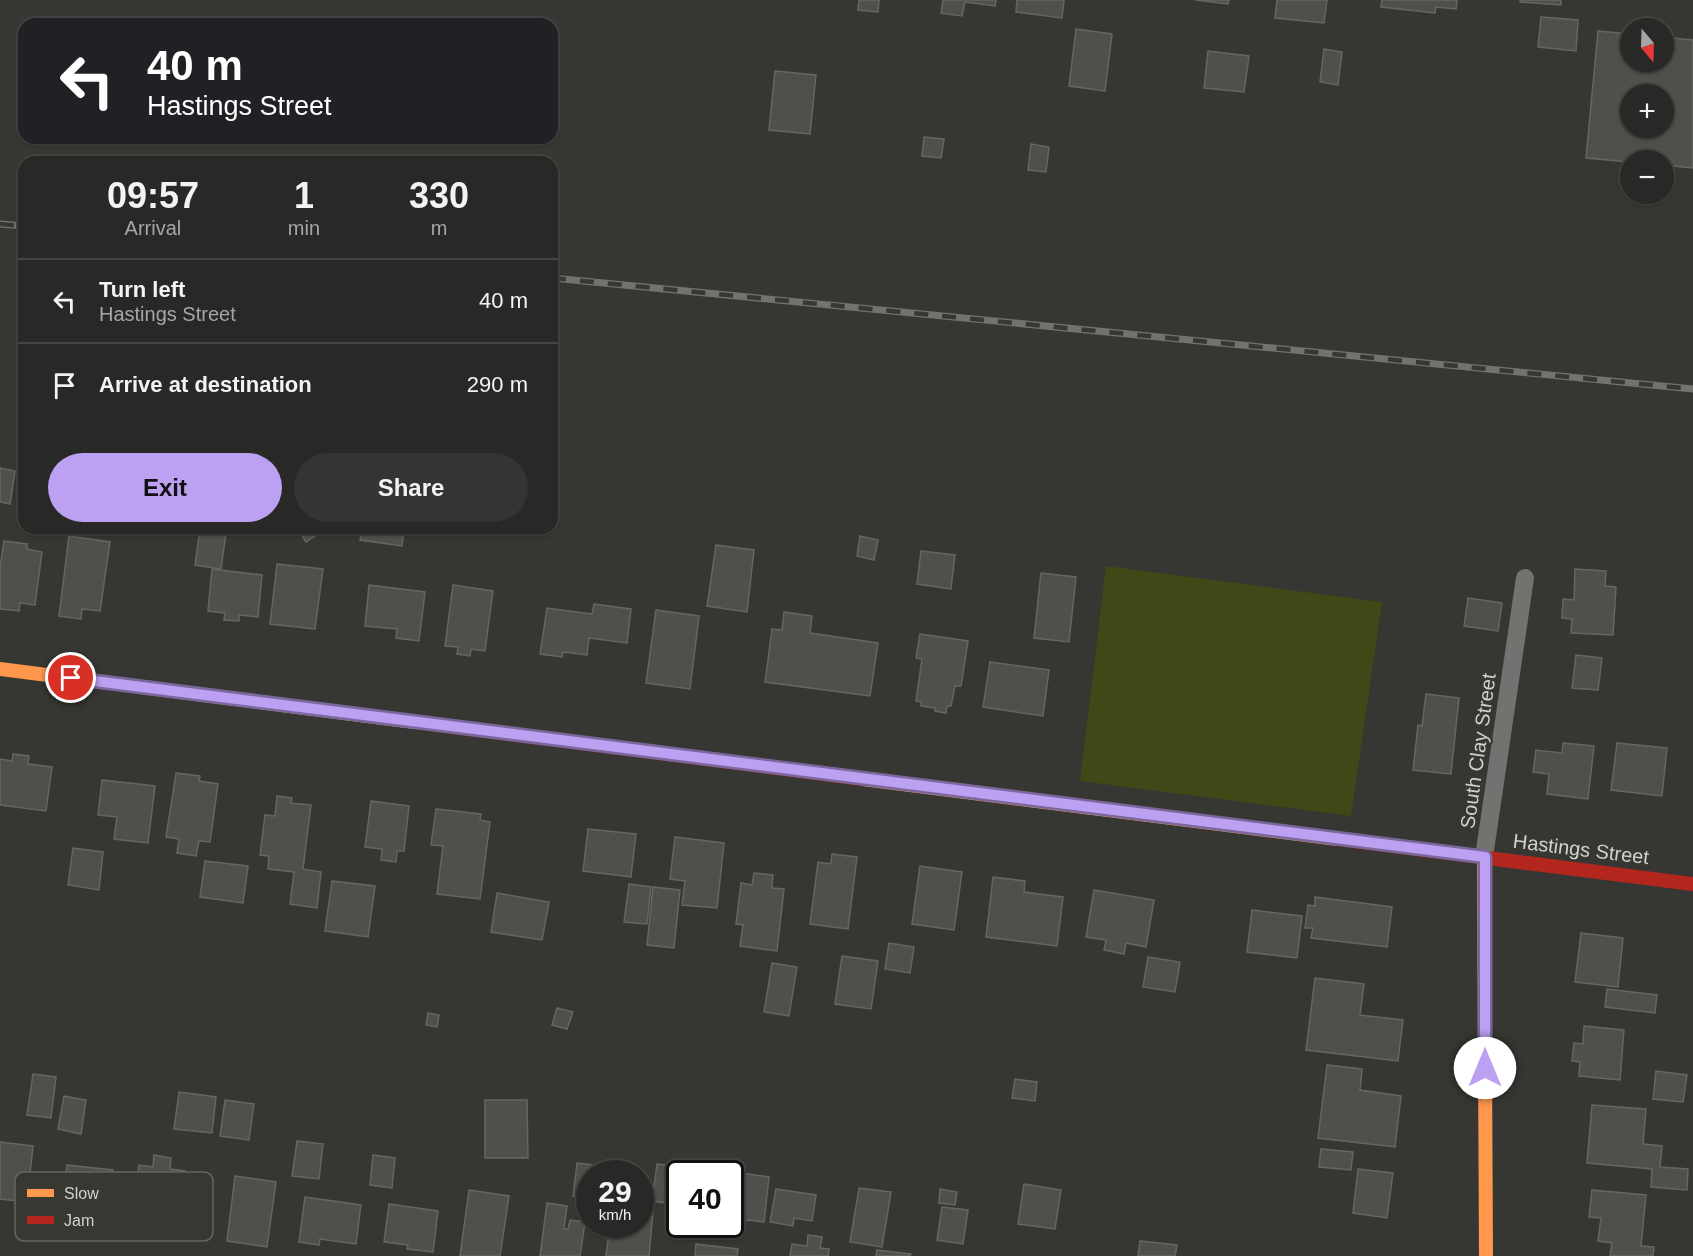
<!DOCTYPE html>
<html lang="en">
<head>
<meta charset="utf-8">
<style>
	body { margin:0; font-family:Arial,sans-serif; background:#343532; color:#f1f3f6; height:100vh; display:flex; flex-direction:column; font-size:22px; white-space:nowrap }
	* { box-sizing:border-box; margin:0 }
	p { font-size:20px; color:#a5a6a7 }
	.icon { flex:none; width:33px; height:33px; fill:none; stroke:currentColor; stroke-width:2; stroke-linecap:round; stroke-linejoin:round }
	.map { position:relative; flex:1; overflow:hidden }
	.details { position:absolute; left:18px; top:156px; width:540px; height:378px; display:flex; flex-direction:column; background:#282926; border-radius:18px; box-shadow:0 2px 4px #0004,0 0 0 2px #444543 }
	.details>* { flex:none }
	.guide { position:absolute; left:18px; top:18px; width:540px; height:126px; border-radius:18px; box-shadow:0 2px 4px #0004,0 0 0 2px #444543; background:#202124; color:#fff; overflow:hidden }
	.needle { width:39px; rotate:161deg }
	.controls { position:absolute; left:1620px; top:18px; display:grid; gap:12px }
	.controls a { display:grid; place-items:center; width:54px; height:54px; border-radius:50%; background:#282926; box-shadow:0 2px 4px #0004,0 0 0 2px #444543; font-size:30px }
	.speed { position:absolute; left:576px; top:1160px; display:flex; gap:12px; font-size:30px; font-weight:700; text-align:center }
	.speed>* { display:grid; place-content:center; width:78px; height:78px; border-radius:50%; background:#282926; box-shadow:0 2px 4px #0004,0 0 0 2px #444543; line-height:1 }
	.speed small { font-size:15px; font-weight:400 }
	.speed .limit { border:3px solid #111; border-radius:9px; background:#fff; color:#111 }
	.pin { position:absolute; display:grid; place-items:center; width:51px; height:51px; color:#fff; margin:-26px; border:3px solid #fff; border-radius:50%; box-shadow:0 2px 6px #0007 }
	.me { position:absolute; width:66px; margin:-33px; rotate:0deg; stroke-linejoin:round; filter:drop-shadow(0 0 4px #0008) }
	.turn { display:flex; align-items:center; gap:21px; height:126px; padding:0 30px; font-size:27px }
	.turn .icon { width:78px; height:78px; stroke-width:2.5 }
	.turn b { display:block; font-size:42px; line-height:51px }
	.eta { display:flex; justify-content:space-evenly; align-items:center; height:102px; text-align:center }
	.eta b { font-size:36px; font-weight:700; line-height:42px }
	.cta { display:flex; gap:12px; margin-top:auto; padding:12px 30px }
	.cta a { flex:1; height:69px; border-radius:36px; background:#bca0f2; color:#111; font-size:24px; font-weight:700; line-height:69px; text-align:center }
	.cta a+a { background:#343532; color:#f1f3f6 }
	ul { padding:0; list-style:none }
	li { display:flex; align-items:center; gap:18px; height:84px; padding:0 30px; border-top:2px solid #444543 }
	li div { flex:1 }
	li b { display:block; font-size:22px }
	li em { font-style:normal }
	.map>svg:first-child { display:block }
	.green { fill:#414717 }
	.building { fill:#4f504c; stroke:#656662; stroke-width:1.5; fill-rule:evenodd }
	.lines { fill:none; stroke-linecap:round; stroke-linejoin:round }
	.lane { stroke:#727271; stroke-width:18 }
	.slow { stroke:#ff974d; stroke-width:14 }
	.jam { stroke:#b3261e; stroke-width:14 }
	.rail-casing { stroke:#72726e; stroke-width:7 }
	.rail { stroke:#373831; stroke-width:4.5; stroke-dasharray:14; stroke-linecap:butt }
	.route-casing { stroke:#7a689d; stroke-width:15 }
	.route { stroke:#bca0f2; stroke-width:10 }
	.labels { text-anchor:middle; dominant-baseline:central; stroke-width:4.5; stroke-linejoin:round; paint-order:stroke }
	.street-label { font-size:20px; fill:#d1d1cd; stroke:#373831 }
	.key { fill:#373831; stroke:#656660; stroke-width:1.5 }
	.key-label { font-size:16px; fill:#d1d1cd }
</style>
</head>
<body>
<div class="map">
<svg width="1693" height="1256" viewBox="0 0 1693 1256">
	<rect width="100%" height="100%" fill="#363732"/>
	<!-- green -->
	<polygon class="green" points="1106,566 1382,602 1351,816 1080,781"/>
	<!-- building -->
	<g class="building">
		<polygon points="859,0 879,0 878,12 858,10"/>
		<polygon points="943,0 996,0 995,6 965,2 962,16 941,13"/>
		<polygon points="1017,0 1064,0 1062,18 1016,12"/>
		<polygon points="1195,0 1229,0 1228,4"/>
		<polygon points="1277,0 1327,0 1324,23 1275,18"/>
		<polygon points="1382,0 1457,0 1456,9 1436,7 1435,13 1381,7"/>
		<polygon points="1520,0 1561,0 1561,5 1520,2"/>
		<polygon points="1541,17 1578,20 1576,51 1538,47"/>
		<polygon points="1076,29 1112,34 1105,91 1069,86"/>
		<path d="M1598,31L1630,34V62H1664V37L1693,40V168L1664,165V160L1630,162L1586,158ZM1630,94H1664V128H1630Z"/>
		<polygon points="1324,49 1342,52 1338,85 1320,82"/>
		<polygon points="1208,51 1249,56 1244,92 1204,88"/>
		<polygon points="775,71 816,75 810,134 769,130"/>
		<polygon points="924,137 944,139 941,158 922,156"/>
		<polygon points="1031,144 1049,147 1046,172 1028,170"/>
		<polygon points="0,468 15,471 10,504 0,502"/>
		<polygon points="297,528 327,528 306,542"/>
		<polygon points="362,528 404,528 402,546 360,540"/>
		<polygon points="200,529 226,533 221,569 195,565"/>
		<polygon points="69,536 110,542 100,611 82,609 81,619 59,616"/>
		<polygon points="860,536 878,540 874,560 857,556"/>
		<polygon points="4,541 27,544 27,549 42,552 35,605 20,603 19,611 0,609 0,567"/>
		<polygon points="716,545 754,550 747,612 707,606"/>
		<polygon points="921,551 955,555 951,589 917,584"/>
		<polygon points="277,564 323,569 315,629 270,624"/>
		<polygon points="212,569 262,575 258,617 239,615 239,621 224,620 225,613 208,611"/>
		<polygon points="1575,569 1606,571 1605,586 1616,587 1613,635 1571,633 1572,619 1562,618 1563,599 1574,600"/>
		<polygon points="1041,573 1076,577 1069,642 1034,638"/>
		<polygon points="369,585 425,592 419,641 396,638 397,629 365,626"/>
		<polygon points="453,585 493,591 485,651 471,649 470,656 457,654 458,647 445,646"/>
		<polygon points="1468,598 1502,603 1498,631 1464,626"/>
		<polygon points="594,604 631,609 627,643 589,638 587,655 563,652 562,657 540,654 547,608 592,614"/>
		<polygon points="656,610 699,616 690,689 646,683"/>
		<polygon points="784,612 812,616 810,633 878,643 870,696 765,682 772,629 782,630"/>
		<polygon points="920,634 968,641 961,686 955,686 951,706 947,706 946,713 935,711 935,708 921,706 921,702 916,701 922,659 916,658"/>
		<polygon points="1576,655 1602,658 1598,690 1572,688"/>
		<polygon points="990,662 1049,670 1043,716 983,707"/>
		<polygon points="1426,694 1459,698 1451,774 1413,770 1418,725 1422,726"/>
		<polygon points="1563,743 1594,746 1588,799 1547,794 1549,774 1533,772 1536,750 1562,753"/>
		<polygon points="1617,743 1667,748 1662,796 1611,790"/>
		<polygon points="13,754 29,756 28,764 52,767 46,811 0,805 0,759 12,761"/>
		<polygon points="176,773 200,776 199,781 218,784 210,842 199,841 196,856 177,853 179,839 166,837"/>
		<polygon points="102,780 155,786 148,843 114,839 117,817 98,815"/>
		<polygon points="277,796 292,798 291,803 311,805 303,869 321,872 317,908 290,904 294,872 268,869 269,856 260,855 265,815 275,816"/>
		<polygon points="371,801 409,806 404,851 397,851 396,862 381,860 382,849 365,847"/>
		<polygon points="436,809 481,814 480,820 490,822 480,899 437,894 443,846 431,845"/>
		<polygon points="588,829 636,834 631,877 583,871"/>
		<polygon points="675,837 724,843 717,908 682,905 685,881 670,879"/>
		<polygon points="73,848 103,852 99,890 68,885"/>
		<polygon points="832,854 857,857 848,929 810,924 818,862 831,864"/>
		<polygon points="205,861 248,866 243,903 200,897"/>
		<polygon points="920,866 962,872 954,930 912,924"/>
		<polygon points="754,873 773,875 772,888 784,889 777,951 740,946 743,925 736,924 741,883 752,885"/>
		<polygon points="993,877 1025,881 1024,892 1063,897 1057,946 986,937"/>
		<polygon points="332,881 375,886 368,937 325,931"/>
		<polygon points="629,884 651,887 647,924 624,922"/>
		<polygon points="653,887 680,890 674,948 647,945"/>
		<polygon points="1094,890 1154,900 1146,947 1126,943 1124,954 1104,950 1106,940 1086,937"/>
		<polygon points="497,893 549,902 542,940 491,932"/>
		<polygon points="1315,897 1392,907 1387,947 1311,938 1313,928 1305,928 1308,905 1315,906"/>
		<polygon points="1252,910 1302,916 1297,958 1247,952"/>
		<polygon points="1581,933 1623,938 1618,987 1575,982"/>
		<polygon points="889,943 914,947 910,973 885,969"/>
		<polygon points="842,956 878,961 871,1009 835,1004"/>
		<polygon points="1148,957 1180,962 1175,992 1143,987"/>
		<polygon points="772,963 797,967 789,1016 764,1012"/>
		<polygon points="1315,978 1364,984 1360,1015 1403,1020 1398,1061 1306,1050"/>
		<polygon points="1607,989 1657,995 1655,1013 1605,1007"/>
		<polygon points="557,1008 573,1012 567,1029 552,1025"/>
		<polygon points="428,1013 439,1015 437,1027 426,1025"/>
		<polygon points="1584,1026 1624,1030 1620,1080 1579,1076 1580,1062 1572,1061 1574,1043 1583,1044"/>
		<polygon points="1327,1065 1362,1069 1360,1090 1401,1096 1395,1147 1318,1138"/>
		<polygon points="1656,1071 1687,1075 1683,1102 1653,1099"/>
		<polygon points="33,1074 56,1077 51,1118 27,1115"/>
		<polygon points="1015,1079 1037,1082 1035,1101 1012,1098"/>
		<polygon points="179,1092 216,1097 212,1133 174,1129"/>
		<polygon points="64,1096 86,1100 81,1134 58,1129"/>
		<polygon points="225,1100 254,1104 249,1140 220,1136"/>
		<polygon points="485,1100 527,1100 528,1158 485,1158"/>
		<polygon points="1592,1105 1646,1109 1643,1144 1662,1146 1660,1167 1688,1169 1687,1190 1651,1187 1652,1169 1587,1163"/>
		<polygon points="297,1141 323,1144 319,1179 292,1176"/>
		<polygon points="0,1142 33,1146 27,1202 0,1199"/>
		<polygon points="1321,1149 1353,1152 1351,1170 1319,1167"/>
		<polygon points="154,1155 171,1158 170,1169 185,1171 177,1231 131,1226 139,1165 153,1167"/>
		<polygon points="373,1155 395,1158 392,1188 370,1185"/>
		<polygon points="577,1163 602,1166 601,1173 590,1173 590,1198 573,1196"/>
		<polygon points="657,1164 689,1168 689,1173 680,1173 680,1205 652,1201"/>
		<polygon points="67,1165 113,1170 107,1211 62,1206"/>
		<polygon points="1358,1169 1393,1173 1387,1218 1353,1213"/>
		<polygon points="733,1172 769,1177 764,1222 730,1218"/>
		<polygon points="235,1176 276,1182 267,1247 227,1241"/>
		<polygon points="1024,1184 1061,1190 1055,1229 1018,1224"/>
		<polygon points="859,1188 891,1192 882,1247 850,1242"/>
		<polygon points="776,1189 816,1195 812,1221 794,1218 793,1226 770,1222"/>
		<polygon points="940,1189 957,1192 955,1205 939,1203"/>
		<polygon points="469,1190 509,1196 500,1256 460,1256"/>
		<polygon points="1592,1190 1646,1195 1641,1246 1654,1247 1653,1256 1610,1256 1612,1243 1598,1241 1601,1218 1589,1217"/>
		<polygon points="305,1197 361,1205 356,1244 320,1239 319,1245 299,1242"/>
		<polygon points="547,1203 567,1206 564,1229 568,1229 570,1220 585,1222 580,1256 540,1256"/>
		<polygon points="389,1204 438,1211 433,1252 407,1249 408,1245 384,1242"/>
		<polygon points="942,1207 968,1210 963,1244 937,1240"/>
		<polygon points="640,1211 653,1212 649,1256 606,1256 610,1224 640,1224"/>
		<polygon points="808,1235 822,1237 820,1248 829,1249 828,1256 790,1256 792,1244 807,1246"/>
		<polygon points="1140,1241 1177,1245 1175,1256 1138,1256"/>
		<polygon points="696,1244 738,1249 737,1256 695,1256"/>
		<polygon points="877,1250 911,1254 910,1256 876,1256"/>
	</g>
	<g class="lines">
		<!-- lane -->
		<polyline class="lane" points="1484,857 1525,578"/>
		<!-- slow -->
		<g class="slow">
			<polyline points="0,669 415,722"/>
			<polyline points="863,779 1338,839"/>
			<polyline points="1484,857 1486,1256"/>
		</g>
		<!-- jam -->
		<g class="jam">
			<polyline points="415,722 863,779"/>
			<polyline points="1338,839 1693,884"/>
		</g>
		<defs>
			<g id="rail">
				<polyline points="0,224 24,226"/>
				<polyline points="552,278 1693,389"/>
			</g>
		</defs>
		<!-- rail casing -->
		<use href="#rail" class="rail-casing"/>
		<!-- rail -->
		<use href="#rail" class="rail"/>
	</g>
	<g class="lines">
		<defs>
			<polyline id="route" points="71,678 1485,857 1485,1068"/>
		</defs>
		<!-- route casing -->
		<use href="#route" class="route-casing"/>
		<!-- route -->
		<use href="#route" class="route"/>
	</g>
	<g class="labels">
		<!-- street labels -->
		<g class="street-label">
			<text transform="translate(1478 751) rotate(-82)">South Clay Street</text>
			<text transform="translate(1581 849) rotate(7)">Hastings Street</text>
		</g>
	</g>
	<!-- legend -->
	<rect x="15" y="1172" width="198" height="69" rx="9" class="key"/>
	<rect x="27" y="1189" width="27" height="8" fill="#ff974d"/>
	<rect x="27" y="1216" width="27" height="8" fill="#b3261e"/>
	<g class="key-label">
		<text x="64" y="1199">Slow</text>
		<text x="64" y="1226">Jam</text>
	</g>
</svg>
<div class="controls">
<a><svg class="needle" viewBox="-14 -14 28 28"><path d="M0-13l5 13h-10z" fill="#e53935"/><path d="M0 13l5-13h-10z" fill="#a5a6a7"/></svg></a>
<a>+</a>
<a>−</a>
</div>
<div class="speed"><div>29<small>km/h</small></div><div class="limit">40</div></div>
<div class="pin" style="left:71px;top:678px;background:#d93025"><svg class="icon" aria-label="arrive" viewBox="0 0 24 24"><path d="M6 21V4h12l-3 4 3 4H6"/></svg></div>
<svg class="me" style="left:1485px;top:1068px" viewBox="-20 -20 40 40"><circle r="19" fill="#fff"/><path d="M0-13L10 11 0 6-10 11z" fill="#bca0f2"/></svg>
<div class="guide">
<div class="turn"><svg class="icon" aria-label="left" viewBox="0 0 24 24"><path d="M17 20v-9H6M10 6l-5 5 5 5"/></svg><div><b>40 m</b>Hastings Street</div></div>
</div>
<section class="details">
<div class="eta">
<div><b>09:57</b><p>Arrival</p></div>
<div><b>1</b><p>min</p></div>
<div><b>330</b><p>m</p></div>
</div>
<ul>
<li><svg class="icon" aria-label="left" viewBox="0 0 24 24"><path d="M17 20v-9H6M10 6l-5 5 5 5"/></svg><div><b>Turn left</b><p>Hastings Street</p></div><em>40 m</em></li>
<li><svg class="icon" aria-label="arrive" viewBox="0 0 24 24"><path d="M6 21V4h12l-3 4 3 4H6"/></svg><div><b>Arrive at destination</b></div><em>290 m</em></li>
</ul>
<div class="cta"><a>Exit</a><a>Share</a></div>
</section>
</div>
</body>
</html>
